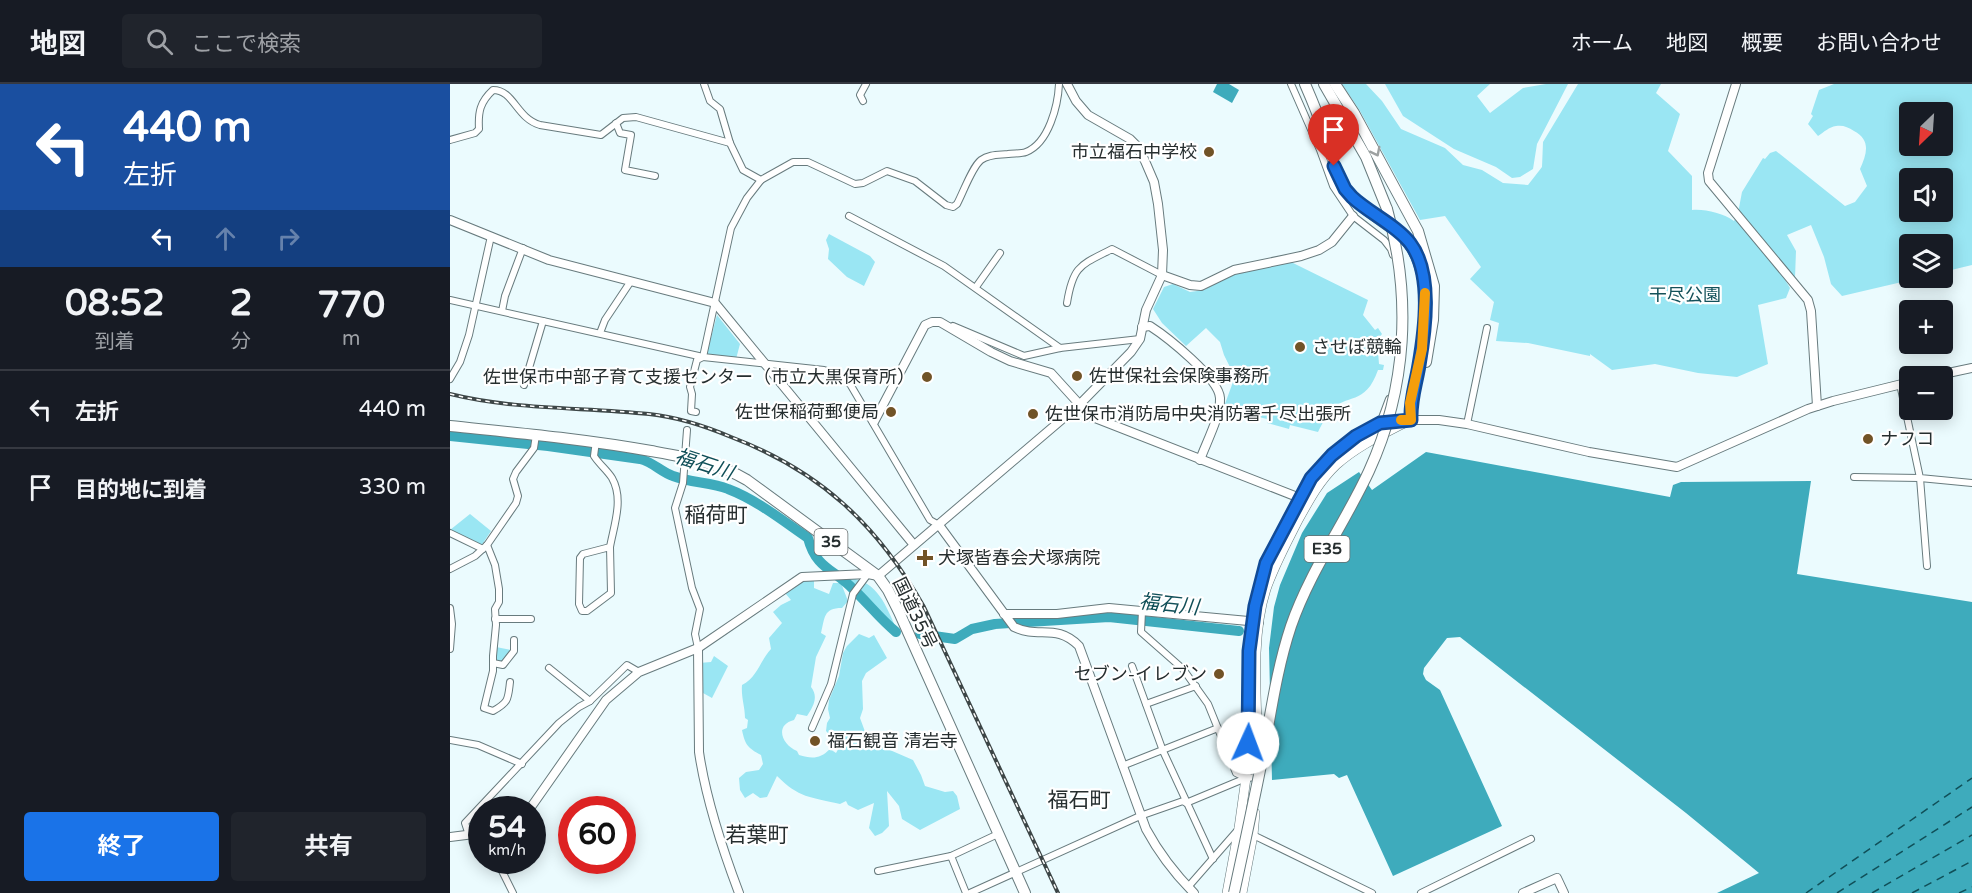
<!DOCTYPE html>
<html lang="ja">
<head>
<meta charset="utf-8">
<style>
	body { margin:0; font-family:"Varela Round","Noto Sans JP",sans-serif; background:#20242c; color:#f1f3f6; height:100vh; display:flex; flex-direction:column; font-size:22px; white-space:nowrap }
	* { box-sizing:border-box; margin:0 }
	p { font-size:20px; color:#9ea1a6 }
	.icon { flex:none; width:33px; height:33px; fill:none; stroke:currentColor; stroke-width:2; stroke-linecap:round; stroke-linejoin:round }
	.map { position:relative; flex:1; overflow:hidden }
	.details { display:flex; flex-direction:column; background:#171b24; width:450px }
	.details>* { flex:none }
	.banner { background:#1a4fa0; color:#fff; overflow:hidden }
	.needle { width:39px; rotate:205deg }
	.buttons { position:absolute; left:1449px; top:18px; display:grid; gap:12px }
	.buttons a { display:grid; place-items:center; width:54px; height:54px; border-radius:6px; background:#171b24; box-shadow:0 3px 15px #0003; font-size:30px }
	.speed { position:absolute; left:18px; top:712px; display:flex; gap:12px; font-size:30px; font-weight:700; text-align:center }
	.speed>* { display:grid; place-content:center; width:78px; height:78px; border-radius:50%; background:#171b24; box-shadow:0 3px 15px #0003; line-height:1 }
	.speed small { font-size:15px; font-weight:400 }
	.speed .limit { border:9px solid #d22; background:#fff; color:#111 }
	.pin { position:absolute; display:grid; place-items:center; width:51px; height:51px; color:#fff; margin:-62px -26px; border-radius:50% 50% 50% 0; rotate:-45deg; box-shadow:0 0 6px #0007 }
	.pin .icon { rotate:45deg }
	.me { position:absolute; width:66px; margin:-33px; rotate:2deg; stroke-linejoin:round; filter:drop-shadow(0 0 4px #0008) }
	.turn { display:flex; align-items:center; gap:21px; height:126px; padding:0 24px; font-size:27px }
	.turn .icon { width:78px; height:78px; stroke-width:2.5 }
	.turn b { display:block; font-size:42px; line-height:51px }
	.lanes { display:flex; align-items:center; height:57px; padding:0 24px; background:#0003; justify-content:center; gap:30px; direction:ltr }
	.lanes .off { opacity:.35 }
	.eta { display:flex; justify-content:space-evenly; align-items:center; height:102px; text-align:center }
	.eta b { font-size:36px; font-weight:700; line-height:42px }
	.cta { display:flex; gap:12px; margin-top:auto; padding:12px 24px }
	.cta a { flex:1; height:69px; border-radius:6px; background:#1a73e8; color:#fff; font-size:24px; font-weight:700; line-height:69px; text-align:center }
	.cta a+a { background:#20242c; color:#f1f3f6 }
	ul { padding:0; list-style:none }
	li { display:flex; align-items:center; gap:18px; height:78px; padding:0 24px; border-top:2px solid #363941 }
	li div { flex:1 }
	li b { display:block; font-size:22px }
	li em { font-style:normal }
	header { display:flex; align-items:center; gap:36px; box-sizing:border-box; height:84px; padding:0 30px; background:#171b24; border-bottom:2px solid #363941 }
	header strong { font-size:28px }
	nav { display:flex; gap:33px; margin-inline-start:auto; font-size:21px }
	.search { width:420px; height:54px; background:#20242c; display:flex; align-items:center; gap:15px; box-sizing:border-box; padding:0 21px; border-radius:6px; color:#9ea1a6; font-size:22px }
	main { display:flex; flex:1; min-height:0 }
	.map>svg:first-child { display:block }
	.green { fill:#9ae6f3; fill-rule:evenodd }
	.water { fill:#3eabbc }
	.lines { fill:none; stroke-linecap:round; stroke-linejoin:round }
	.river { stroke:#3eabbc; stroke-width:10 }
	.ferry { stroke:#104f58; stroke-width:1.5; stroke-dasharray:8 6; stroke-linecap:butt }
	.street-casing { stroke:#687b7e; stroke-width:8 }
	.secondary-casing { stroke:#687b7e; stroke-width:10 }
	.primary-casing { stroke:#687b7e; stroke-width:10 }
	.highway-casing { stroke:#687b7e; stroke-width:12 }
	.street { stroke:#fff; stroke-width:6 }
	.secondary { stroke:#fff; stroke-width:8 }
	.primary { stroke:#fff; stroke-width:9 }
	.highway { stroke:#fff; stroke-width:10 }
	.rail-casing { stroke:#3d4647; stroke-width:4 }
	.rail { stroke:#fff; stroke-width:1.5; stroke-dasharray:4.5; stroke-linecap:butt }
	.highway-bridge-casing { stroke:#687b7e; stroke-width:12; stroke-linecap:butt }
	.highway-bridge { stroke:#fff; stroke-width:10 }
	.oneway { stroke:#9da1a1 }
	.route-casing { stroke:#114b97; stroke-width:15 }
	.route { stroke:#1a73e8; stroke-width:10 }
	.slow { stroke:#f59e0b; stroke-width:10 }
	.poi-dot { fill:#715327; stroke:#fff; stroke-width:2 }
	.labels { text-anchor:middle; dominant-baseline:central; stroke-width:4.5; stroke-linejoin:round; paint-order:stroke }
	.shield { fill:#fff; stroke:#676d6d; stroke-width:1.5 }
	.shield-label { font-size:16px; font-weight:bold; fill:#262e2f }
	.poi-label { font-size:18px; fill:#262e2f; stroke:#fff; text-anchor:start }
	.park-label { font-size:18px; fill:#13515a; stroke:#fff }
	.street-label { font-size:18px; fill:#262e2f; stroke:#fff }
	.water-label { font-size:20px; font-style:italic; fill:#104f58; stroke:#fff }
	.quarter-label { font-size:21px; fill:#262e2f; stroke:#fff }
</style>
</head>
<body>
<header>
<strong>地図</strong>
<div class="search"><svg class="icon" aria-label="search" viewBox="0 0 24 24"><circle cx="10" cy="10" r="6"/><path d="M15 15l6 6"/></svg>ここで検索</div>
<nav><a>ホーム</a><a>地図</a><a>概要</a><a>お問い合わせ</a></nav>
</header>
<main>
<section class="details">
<div class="banner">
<div class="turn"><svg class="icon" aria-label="left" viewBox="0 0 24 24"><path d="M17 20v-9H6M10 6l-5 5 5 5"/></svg><div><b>440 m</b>左折</div></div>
<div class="lanes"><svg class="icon" aria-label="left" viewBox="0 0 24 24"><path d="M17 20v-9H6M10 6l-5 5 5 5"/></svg><svg class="icon off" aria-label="ahead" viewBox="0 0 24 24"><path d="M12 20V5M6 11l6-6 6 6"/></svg><svg class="icon off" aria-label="right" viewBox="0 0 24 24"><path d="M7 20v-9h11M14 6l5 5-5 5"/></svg></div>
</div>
<div class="eta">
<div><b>08:52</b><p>到着</p></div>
<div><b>2</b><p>分</p></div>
<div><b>770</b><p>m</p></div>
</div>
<ul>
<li><svg class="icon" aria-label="left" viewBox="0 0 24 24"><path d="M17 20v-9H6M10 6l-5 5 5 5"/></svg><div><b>左折</b></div><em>440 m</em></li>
<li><svg class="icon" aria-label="arrive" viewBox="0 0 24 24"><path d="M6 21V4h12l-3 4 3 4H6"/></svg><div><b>目的地に到着</b></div><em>330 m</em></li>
</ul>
<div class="cta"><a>終了</a><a>共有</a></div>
</section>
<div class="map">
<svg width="1522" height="809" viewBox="0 0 1522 809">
	<rect width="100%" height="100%" fill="#ebfbfe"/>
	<!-- green -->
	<g class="green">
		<path d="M892,0H916L932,17L951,45L995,64L1013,81L1032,86L1053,99L1078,101L1092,83L1093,58L1128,0H1211L1206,9L1230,30L1218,67L1242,92V126C1256,125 1272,129 1284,137L1288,129L1292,108L1313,74L1315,75L1320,69L1326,67L1395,122L1405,118L1417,102L1410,85C1417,70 1421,56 1404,47C1398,43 1393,41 1386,42C1379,43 1374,48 1368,52L1358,40L1363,32L1361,30L1369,6L1384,0H1522V181L1493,188L1492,160H1460V194H1469L1392,212L1381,200L1374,173L1361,141L1337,151L1346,167L1345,194L1333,181L1334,194L1340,204L1336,214L1308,221L1318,280L1287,293L1248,289L1205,280L1162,286L1140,270V272L1078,259L1046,257L1049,239L1040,236L1044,218L1020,195L1031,183L995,132L970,136L910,27ZM1460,28H1492V62H1460ZM1460,94H1492V128H1460Z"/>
		<polygon points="935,0 1040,0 1027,12 1040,29 1073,4 1096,0 1118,0 1087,60 1083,85 1070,93 1062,94 1046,83 1004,65 953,32"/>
		<polygon points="379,150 420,172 425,178 414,202 397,193 378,175 379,165 376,156"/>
		<path d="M841,178L918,216L913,231L925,246L928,244L932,250L927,256L929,280L934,281L933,286H928C915,323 897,308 879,328C876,332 870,344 868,348L840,341L839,345L817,339V335L809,333L808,337L786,331L784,335L772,328L783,298L781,285L774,271L770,258L756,244L736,262L712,239L703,225L714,203L723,200L740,208L754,206L787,188Z"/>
		<polygon points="267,231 290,260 286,275 256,272"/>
		<polygon points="20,430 41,447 31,462 0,446"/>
		<path d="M399,494C428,497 436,522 447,546H444L397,495Z"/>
		<path d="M353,495L364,497V504L379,510L383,499H391L398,517L392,524C373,524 375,534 371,549L376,552L366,573L361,603C369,613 363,623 357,632L347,630L344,636C324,641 332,661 347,667L349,671C362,675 370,675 380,665L386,669L390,662L383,660L382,653L376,647L377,639L380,634L378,625L379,616L389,592L393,569L397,562L409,550L419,554L424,551L437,574L416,589L412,597L413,625L410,634L417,653L426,660L463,676L471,691L475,702L495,708L503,707L507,712L510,725L470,746L452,735L449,722L437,707L439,742L432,749L425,752L419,744L424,719L408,726L398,721L396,717L390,720C360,713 349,714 327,692L317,713L310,714L303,709L295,714L290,706L289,694L296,688L309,686L313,680L311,671C298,664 295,661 292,646L297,644L298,636L295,634C295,623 291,613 292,601C307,594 310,577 321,565L319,554L332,539L323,528L331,521L341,516L335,509Z"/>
		<polygon points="46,563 61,566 57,574 52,578 44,577"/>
		<polygon points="264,572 278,582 262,614 253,609 249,579 261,578"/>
	</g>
	<!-- water -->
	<g class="water">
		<polygon points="767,0 779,0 789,6 782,19 763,8"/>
		<polygon points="976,368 1220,413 1223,401 1231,398 1361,397 1347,490 1522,518 1522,809 1267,809 1309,789 1236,729 1010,553 997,554 974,584 973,590 976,596 990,606 1052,742 943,792 897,691 889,694 884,690 822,696 819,564 824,523 830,501 852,449 877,409 909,388 922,406"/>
	</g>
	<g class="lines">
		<!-- river -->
		<g class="river">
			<path d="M0,352L98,362L190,375C203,378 211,388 223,392C241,399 261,398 278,405C307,416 333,437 358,454C366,485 384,485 403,505C418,519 430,535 446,548"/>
			<polyline points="470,550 505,555 522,545 545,540 659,533 789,547"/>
		</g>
		<!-- ferry -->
		<g class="ferry">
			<polyline points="1356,809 1522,694"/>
			<polyline points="1387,809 1522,723"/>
			<polyline points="1422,809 1522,751"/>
			<polyline points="1462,809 1522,777"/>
			<polyline points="1509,809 1522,803"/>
		</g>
		<defs>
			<g id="street">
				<polyline points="254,0 260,17 270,25 280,59 293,86 311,96"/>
				<polyline points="841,0 870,66 883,102 903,132 934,156 941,165 943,171"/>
				<polyline points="413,17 410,11 416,0"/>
				<polyline points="166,39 170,49 181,51 175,86 205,92"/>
				<path d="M0,56L25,49L29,45C28,28 30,18 43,6C64,6 66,34 90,41L151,51L173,34L186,33L280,59"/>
				<polyline points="399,132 494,182 610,264"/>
				<polyline points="526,203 550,169"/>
				<polyline points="0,216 253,273 374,286 388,291 400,300 480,436 489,441"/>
				<path d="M617,219C623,181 631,181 662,165L712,191"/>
				<polyline points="52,227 55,212 73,164"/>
				<polyline points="503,242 574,272 610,264 690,255"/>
				<polyline points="150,249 155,236 181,197"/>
				<polyline points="0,295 10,278 19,251 41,152"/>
				<polyline points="1450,300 1470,394 1522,399"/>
				<polyline points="74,301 93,237"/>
				<path d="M246,328L241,327L242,310L240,303L247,276L253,273L281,144L297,114L311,96L343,78H358L405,100L413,99L437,87L465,97L496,121L503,123L507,120C513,109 522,83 531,76C539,70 549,71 558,70C563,69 571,70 576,68C599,59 608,21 609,0"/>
				<polyline points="930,339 939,315"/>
				<polyline points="1017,340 1037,244"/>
				<polyline points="237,346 233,399 225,424 242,504 250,525 245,550 248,564"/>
				<path d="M146,357L144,372C149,380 157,386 162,394C174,415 164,441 160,463"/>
				<polyline points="1404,393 1470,394 1477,482"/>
				<polyline points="0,449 33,465"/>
				<path d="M37,461L45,481L49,505V518L45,525L46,541L43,572V587L34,624L43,627C59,618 58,615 60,598"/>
				<polygon points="160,463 161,509 137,527 132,527 129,520 130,474 133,470"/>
				<polyline points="0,485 25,472 37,461 66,419 68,412 63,395 66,388 84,364 86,351"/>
				<polyline points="0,524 2,540 0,565"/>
				<polyline points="692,527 691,548 733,585 758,620 786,689 796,694 808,693"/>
				<polyline points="45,535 81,535"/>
				<polyline points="43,579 53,581 64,567 64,556"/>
				<polyline points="682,582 713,667 763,775"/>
				<polyline points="99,584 140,617"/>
				<polyline points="696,620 746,602"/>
				<polyline points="362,644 381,600 403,510 418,490"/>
				<polyline points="0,656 28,661 72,680"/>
				<polyline points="672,682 768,644"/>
				<polyline points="19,751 15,739 109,639 129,623 140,617 177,581 189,588"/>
				<polyline points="803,751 922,809"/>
				<polyline points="501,772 516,809"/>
				<polyline points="47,777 63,809"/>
				<polyline points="428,787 501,772 548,750"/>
				<polyline points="738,803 787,747"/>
				<polyline points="520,809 690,732 733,717 736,719 796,694"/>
				<polyline points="971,809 1081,755"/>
			</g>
			<g id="secondary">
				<polyline points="1286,0 1258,89 1259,97 1358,216 1361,227 1367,322"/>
				<polyline points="0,136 99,176 265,219 464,461"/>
				<polyline points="712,191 740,201 751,202 784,186 851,172 869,166 882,158 903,132"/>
				<path d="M692,243L700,242C717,253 769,294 770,314C771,331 756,359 750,376"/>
				<polyline points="1484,292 1522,284"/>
				<polyline points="961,336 989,336 1017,340 1139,368 1227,383 1358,325 1383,317 1460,298"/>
				<polyline points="424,338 475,241 482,238 490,238 541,268 560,277 601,289 640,332 855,416"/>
				<path d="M489,441L564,543C589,555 606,539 629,562L696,745C709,769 724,789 744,809"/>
				<polyline points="554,530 607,530 659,524 809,538"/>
				<path d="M248,564L249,668C256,716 272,764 289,809"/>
				<polyline points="79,726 156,616 189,588 248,564 352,493 418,490 428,492 630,320 681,268 690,255 696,226 712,191 713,166 708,120 704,98 695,77 687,62 680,55 638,31 626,17 617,0"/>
				<polyline points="0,753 32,749"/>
				<polyline points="1073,809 1107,794 1114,809"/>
			</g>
			<g id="primary">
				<path d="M808,679C808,624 799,558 816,505C824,482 836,460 847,438C858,418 869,397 886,381C906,363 931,351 956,338"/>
				<polyline points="777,809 789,744 796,694 799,639 799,567 802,538 816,479 861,394 882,371 906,352 930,339 961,336"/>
				<polyline points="792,809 803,751 805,729"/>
			</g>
			<g id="highway">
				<path d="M855,0C862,16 869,33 875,51C882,72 886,96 902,113C932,145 965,144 973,196C978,223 974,255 969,282C965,300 960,317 961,336"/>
				<polyline points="874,0 916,73 937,125"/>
				<polyline points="885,0 904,29 968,147 984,202 983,236 976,278"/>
				<path d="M0,342C67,349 135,355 201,367C235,373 267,378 297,396L428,492L438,506L449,528L575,809"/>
			</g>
		</defs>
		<!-- street casing -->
		<use href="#street" class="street-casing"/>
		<!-- secondary casing -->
		<use href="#secondary" class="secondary-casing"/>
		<!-- primary casing -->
		<use href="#primary" class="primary-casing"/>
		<!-- highway casing -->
		<use href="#highway" class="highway-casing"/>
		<!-- street -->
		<use href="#street" class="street"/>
		<!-- secondary -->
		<use href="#secondary" class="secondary"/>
		<!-- primary -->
		<use href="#primary" class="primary"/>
		<!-- highway -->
		<use href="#highway" class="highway"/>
		<defs>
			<path id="rail" d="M0,310C64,326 133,323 199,330C227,333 255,342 281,353C370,387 427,440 474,523L608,809"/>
		</defs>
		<!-- rail casing -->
		<use href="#rail" class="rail-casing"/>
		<!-- rail -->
		<use href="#rail" class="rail"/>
		<defs>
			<path id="highway-bridge" d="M784,809C794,763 804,717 813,671C821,628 827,584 841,542C860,487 895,439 919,387C957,304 962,213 937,125"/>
		</defs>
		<!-- highway-bridge casing -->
		<use href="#highway-bridge" class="highway-bridge-casing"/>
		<!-- highway-bridge -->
		<use href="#highway-bridge" class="highway-bridge"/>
	</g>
	<!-- one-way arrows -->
	<defs><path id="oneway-chevron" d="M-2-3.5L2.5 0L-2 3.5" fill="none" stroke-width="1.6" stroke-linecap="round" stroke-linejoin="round" transform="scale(1.5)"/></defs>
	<use class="oneway" href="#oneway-chevron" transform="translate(926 68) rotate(63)"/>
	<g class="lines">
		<defs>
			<path id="route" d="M798,659L799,567L805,522L816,479L861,394L882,371L906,352L930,339L961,336C960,316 966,300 969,281C975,246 983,189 960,159C946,141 919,129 902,113L895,105L884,82"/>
		</defs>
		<!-- route casing -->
		<use href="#route" class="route-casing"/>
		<!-- route -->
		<use href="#route" class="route"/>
		<!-- slow -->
		<polyline class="slow" points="951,336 961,336 960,319 972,265 975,209"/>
	</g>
	<!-- markers -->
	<g class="poi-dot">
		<circle cx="759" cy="68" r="6"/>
		<circle cx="850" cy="263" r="6"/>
		<circle cx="627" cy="292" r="6"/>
		<circle cx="477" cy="293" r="6"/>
		<circle cx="441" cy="328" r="6"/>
		<circle cx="583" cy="330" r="6"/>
		<circle cx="1418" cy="355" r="6"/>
		<path d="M472 465h6v6h6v6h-6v6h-6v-6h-6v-6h6z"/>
		<circle cx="769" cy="590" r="6"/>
		<circle cx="365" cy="657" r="6"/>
	</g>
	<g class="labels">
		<!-- shield labels -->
		<g class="shield">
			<rect x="364.5" y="445" width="33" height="26" rx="4.5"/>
			<rect x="854.5" y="452" width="45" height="26" rx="4.5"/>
		</g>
		<g class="shield-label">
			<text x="381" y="458">35</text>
			<text x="877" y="465">E35</text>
		</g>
		<!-- poi labels -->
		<g class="poi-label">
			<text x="747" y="68" text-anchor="end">市立福石中学校</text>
			<text x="862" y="263">させぼ競輪</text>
			<text x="639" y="292">佐世保社会保険事務所</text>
			<text x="465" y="293" text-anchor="end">佐世保市中部子育て支援センター（市立大黒保育所）</text>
			<text x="429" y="328" text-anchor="end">佐世保稲荷郵便局</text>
			<text x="595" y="330">佐世保市消防局中央消防署千尽出張所</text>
			<text x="1430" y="355">ナフコ</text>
			<text x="488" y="474">犬塚皆春会犬塚病院</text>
			<text x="757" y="590" text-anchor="end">セブン-イレブン</text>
			<text x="377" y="657">福石観音 清岩寺</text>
		</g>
		<!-- park labels -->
		<g class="park-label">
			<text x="1235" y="211">干尽公園</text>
		</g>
		<!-- street labels -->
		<g class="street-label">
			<text transform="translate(465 529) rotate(64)">国道35号</text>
		</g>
		<!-- water labels -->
		<g class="water-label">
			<text transform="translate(254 381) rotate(18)">福石川</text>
			<text transform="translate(719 521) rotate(6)">福石川</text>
		</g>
		<!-- quarter labels -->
		<g class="quarter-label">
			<text x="266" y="431">稲荷町</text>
			<text x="629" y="716">福石町</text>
			<text x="307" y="751">若葉町</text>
		</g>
	</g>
</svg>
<div class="buttons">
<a><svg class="needle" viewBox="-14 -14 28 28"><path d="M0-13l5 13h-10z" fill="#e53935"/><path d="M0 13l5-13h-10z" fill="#9ea1a6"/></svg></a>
<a><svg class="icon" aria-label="sound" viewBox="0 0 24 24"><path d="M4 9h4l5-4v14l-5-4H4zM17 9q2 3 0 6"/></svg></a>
<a><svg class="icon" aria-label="layers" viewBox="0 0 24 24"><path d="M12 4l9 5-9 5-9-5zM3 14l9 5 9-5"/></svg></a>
<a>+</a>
<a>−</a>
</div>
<div class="speed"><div>54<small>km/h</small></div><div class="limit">60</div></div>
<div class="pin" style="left:884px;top:82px;background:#d93025"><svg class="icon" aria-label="arrive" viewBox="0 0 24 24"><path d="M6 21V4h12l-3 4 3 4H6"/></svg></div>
<svg class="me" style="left:798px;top:659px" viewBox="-20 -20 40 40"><circle r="19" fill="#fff"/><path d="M0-13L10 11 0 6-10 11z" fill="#1a73e8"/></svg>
</div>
</main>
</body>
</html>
